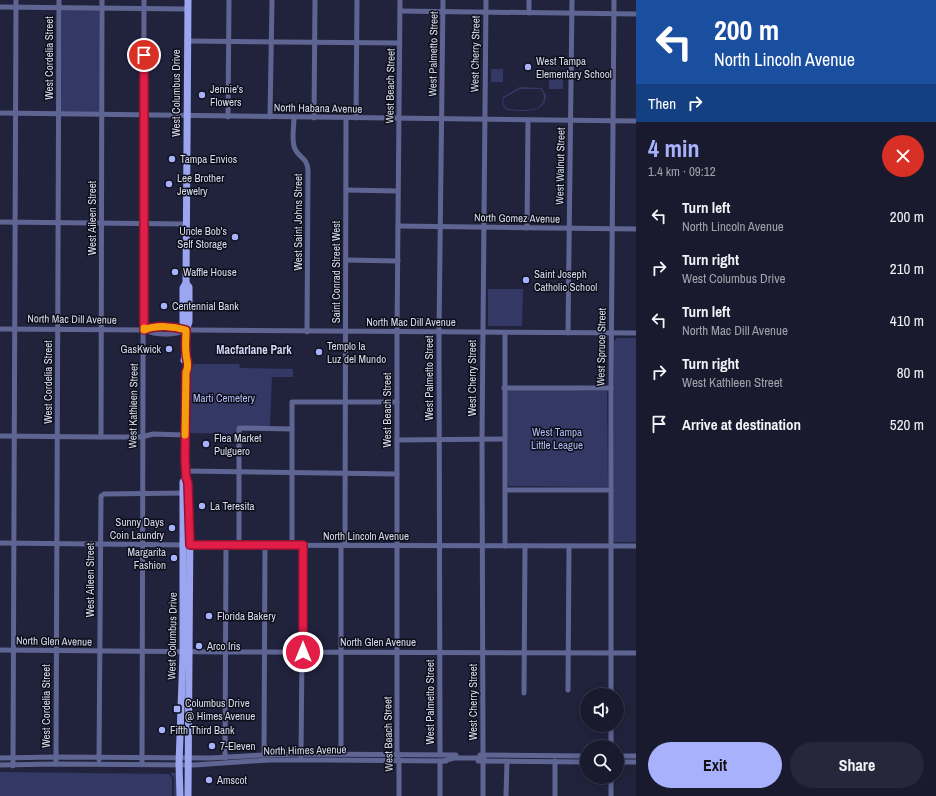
<!DOCTYPE html>
<html lang="en">
<head>
<meta charset="utf-8">
<style>
	body { margin:0; font-family:"Archivo Narrow",sans-serif; background:#26273a; color:#f1f3f6; height:100vh; display:flex; flex-direction:column; font-size:15px; white-space:nowrap }
	* { box-sizing:border-box; margin:0 }
	p { font-size:13px; color:#9fa1aa }
	.icon { flex:none; width:22px; height:22px; fill:none; stroke:currentColor; stroke-width:2; stroke-linecap:round; stroke-linejoin:round }
	.map { position:relative; flex:1; overflow:hidden }
	.details { display:flex; flex-direction:column; background:#191a2e; width:300px }
	.details>* { flex:none }
	.guide { background:#1a4fa0; color:#fff; overflow:hidden }
	.tools { position:absolute; left:580px; top:688px; display:grid; gap:8px }
	.tools a { display:grid; place-items:center; width:44px; height:44px; border-radius:50%; background:#191a2e; box-shadow:0 2px 10px #0003,0 0 0 1px #37384a; font-size:20px }
	.pin { position:absolute; display:grid; place-items:center; width:34px; height:34px; color:#fff; margin:-17px; border:2px solid #fff; border-radius:50%; box-shadow:0 1px 4px #0007 }
	.me { position:absolute; width:44px; margin:-22px; rotate:0deg; stroke-linejoin:round; filter:drop-shadow(0 0 3px #0008) }
	.turn { display:flex; align-items:center; gap:14px; height:84px; padding:0 12px; font-size:18px }
	.turn .icon { width:52px; height:52px; stroke-width:2.5 }
	.turn b { display:block; font-size:28px; line-height:34px }
	.then { display:flex; align-items:center; height:38px; padding:0 12px; background:#0003; gap:8px; font-size:15px }
	.round { display:grid; place-items:center; flex:none; width:42px; height:42px; border-radius:21px; background:#26273a }
	.overview { display:flex; align-items:center; justify-content:space-between; height:68px; padding:0 12px }
	h1 { font-size:24px; font-weight:700; line-height:30px; color:#a7b1fc }
	.action { display:flex; gap:8px; margin-top:auto; padding:8px 12px }
	.action a { flex:1; height:46px; border-radius:24px; background:#a7b1fc; color:#111; font-size:16px; font-weight:700; line-height:46px; text-align:center }
	.action a+a { background:#26273a; color:#f1f3f6 }
	ul { padding:0; list-style:none }
	li { display:flex; align-items:center; gap:12px; height:52px; padding:0 12px }
	li div { flex:1 }
	li b { display:block; font-size:15px }
	li em { font-style:normal }
	main { display:flex; flex:1; min-height:0 }
	.map>svg:first-child { display:block }
	.green { fill:#343865; fill-rule:evenodd }
	.lines { fill:none; stroke-linecap:round; stroke-linejoin:round }
	.minor { stroke:#5f6592; stroke-width:5 }
	.major { stroke:#9ba5f0; stroke-width:7 }
	.route-casing { stroke:#92132f; stroke-width:10 }
	.route { stroke:#e11d48; stroke-width:7 }
	.slow { stroke:#f59e0b; stroke-width:7 }
	.poi-dot { fill:#a7b1fc; stroke:#0c0e19; stroke-width:1.5 }
	.labels { text-anchor:middle; dominant-baseline:central; stroke-width:3; stroke-linejoin:round; paint-order:stroke }
	.street-label { font-size:11px; fill:#d8dbec; stroke:#0c0e19 }
	.poi-label { font-size:11px; fill:#d8dbec; stroke:#0c0e19; text-anchor:start }
	.park-label { font-size:11px; fill:#b2baf1; stroke:#0c0e19 }
	.neighbourhood-label { font-size:12px; font-weight:bold; fill:#d3d9fb; stroke:#0c0e19 }
</style>
</head>
<body>
<main>
<div class="map">
<svg width="636" height="796" viewBox="0 0 636 796">
	<rect width="100%" height="100%" fill="#21233d"/>
	<!-- green -->
	<g class="green">
		<polygon points="62,9 99,9 100,113 61,112"/>
		<rect x="491" y="69" width="12" height="13"/>
		<rect x="549" y="73" width="14" height="16"/>
		<path d="M520,87L542,88L546,95C546,111 530,111 518,111C514,110 510,111 505,109L502,103L503,97ZM520,89H541C547,97 543,108 533,109C525,111 513,110 506,108L503,103L504,98Z"/>
		<polygon points="488,289 523,289 522,326 488,326"/>
		<polygon points="617,338 636,338 636,542 614,542 613,540 614,341"/>
		<polygon points="193,364 239,364 240,368 293,369 293,377 272,377 270,428 238,427 238,434 190,433 190,375"/>
		<polygon points="510,389 607,391 608,487 509,486 508,484 507,393"/>
		<polygon points="0,770 178,773 178,796 174,796 174,778 170,773"/>
		<polygon points="0,772 169,774 172,778 172,796 0,796"/>
	</g>
	<g class="lines">
		<!-- minor -->
		<g class="minor">
			<polyline points="0,7 187,9"/>
			<polyline points="400,11 636,14"/>
			<polyline points="529,13 529,0"/>
			<polyline points="187,41 400,43"/>
			<polyline points="0,113 636,121"/>
			<polyline points="228,117 229,0"/>
			<polyline points="270,117 272,0"/>
			<path d="M294,117C294,127 291,141 295,149C299,158 307,157 308,170L307,332"/>
			<polyline points="314,118 315,0"/>
			<polyline points="356,118 357,0"/>
			<polyline points="346,190 398,191"/>
			<polyline points="0,222 187,224"/>
			<polyline points="398,226 636,229"/>
			<polyline points="527,228 528,120"/>
			<polyline points="346,260 398,261"/>
			<path d="M0,329L144,330C156,335 173,336 186,330"/>
			<path d="M144,330C161,323 177,330 194,330L636,333"/>
			<polyline points="505,333 505,546"/>
			<polyline points="568,333 572,0"/>
			<polyline points="504,388 611,388"/>
			<polyline points="0,436 101,437 142,437 153,434 185,435"/>
			<polyline points="101,437 102,0"/>
			<polyline points="397,440 505,439"/>
			<polyline points="186,471 397,474"/>
			<polyline points="505,490 611,490"/>
			<polyline points="0,543 190,545 636,546"/>
			<polyline points="239,545 239,428 292,429"/>
			<polyline points="292,545 292,402 397,402"/>
			<polyline points="345,545 346,118"/>
			<polyline points="0,650 226,652 636,653"/>
			<polyline points="568,690 569,546"/>
			<polyline points="524,693 525,546"/>
			<polyline points="611,695 611,388 614,0"/>
			<polyline points="611,747 611,725"/>
			<polyline points="341,754 341,545"/>
			<polyline points="264,755 265,545"/>
			<polyline points="440,755 439,332 443,0"/>
			<polyline points="480,755 587,756"/>
			<polyline points="301,756 303,545"/>
			<polyline points="617,756 636,756"/>
			<polyline points="0,758 56,757 210,758 264,755 302,754 456,755"/>
			<polyline points="225,758 226,545"/>
			<polyline points="99,760 101,496 104,494 186,493"/>
			<polyline points="443,761 454,758 480,758 483,755 482,439 486,0"/>
			<polyline points="478,761 587,762"/>
			<polyline points="617,762 636,762"/>
			<polyline points="56,764 59,0"/>
			<polyline points="142,764 144,0"/>
			<polyline points="0,765 56,764 194,765 269,760 328,760 446,761"/>
			<polyline points="13,766 16,0"/>
			<polyline points="611,777 611,796"/>
			<polyline points="399,796 399,764 397,750 397,332 400,0"/>
			<polyline points="440,796 440,761"/>
			<polyline points="483,796 483,761 484,759"/>
			<polyline points="506,796 507,761"/>
			<polyline points="555,796 555,761"/>
		</g>
		<!-- major -->
		<g class="major">
			<polyline points="186,330 189,322 189,287 186,283 188,0"/>
			<path d="M185,356C188,361 189,367 186,371L185,459L186,477L188,483L190,520L188,796"/>
			<polyline points="184,360 185,356 186,330 183,323 183,288 186,283"/>
			<polyline points="180,796 179,764 183,652 183,482 186,477"/>
		</g>
	</g>
	<g class="lines">
		<defs>
			<path id="route" d="M144,55V330C156,325 173,326 186,330C186,338 185,346 186,353C186,360 190,365 186,372L185,459L186,477L188,483L190,545H303V652"/>
		</defs>
		<!-- route casing -->
		<use href="#route" class="route-casing"/>
		<!-- route -->
		<use href="#route" class="route"/>
		<!-- slow -->
		<path class="slow" d="M144,328V330C156,325 173,326 186,330C186,338 185,346 186,353C186,360 190,365 186,372L185,435"/>
	</g>
	<!-- markers -->
	<g class="poi-dot">
		<circle cx="528" cy="67" r="4"/>
		<circle cx="202" cy="95" r="4"/>
		<circle cx="172" cy="159" r="4"/>
		<circle cx="169" cy="184" r="4"/>
		<circle cx="235" cy="237" r="4"/>
		<circle cx="175" cy="272" r="4"/>
		<circle cx="526" cy="280" r="4"/>
		<circle cx="164" cy="306" r="4"/>
		<circle cx="169" cy="349" r="4"/>
		<circle cx="319" cy="352" r="4"/>
		<circle cx="206" cy="444" r="4"/>
		<circle cx="202" cy="506" r="4"/>
		<circle cx="172" cy="528" r="4"/>
		<circle cx="174" cy="558" r="4"/>
		<circle cx="209" cy="616" r="4"/>
		<circle cx="199" cy="646" r="4"/>
		<rect x="173" y="705" width="8" height="8" rx="2"/>
		<circle cx="162" cy="730" r="4"/>
		<circle cx="212" cy="746" r="4"/>
		<circle cx="209" cy="780" r="4"/>
	</g>
	<g class="labels">
		<!-- street labels -->
		<g class="street-label">
			<text transform="translate(433 54) rotate(-89)">West Palmetto Street</text>
			<text transform="translate(475 54) rotate(-89)">West Cherry Street</text>
			<text transform="translate(49 58) rotate(-90)">West Cordelia Street</text>
			<text transform="translate(390 86) rotate(-89)">West Beach Street</text>
			<text transform="translate(176 93) rotate(-90)">West Columbus Drive</text>
			<text transform="translate(318 108) rotate(1)">North Habana Avenue</text>
			<text transform="translate(560 166) rotate(-89)">West Walnut Street</text>
			<text transform="translate(92 218) rotate(-90)">West Aileen Street</text>
			<text transform="translate(517 218) rotate(1)">North Gomez Avenue</text>
			<text transform="translate(298 222) rotate(-90)">West Saint Johns Street</text>
			<text transform="translate(336 272) rotate(-90)">Saint Conrad Street West</text>
			<text transform="translate(72 319) rotate(1)">North Mac Dill Avenue</text>
			<text x="411" y="322">North Mac Dill Avenue</text>
			<text transform="translate(601 347) rotate(-89)">West Spruce Street</text>
			<text transform="translate(429 378) rotate(-90)">West Palmetto Street</text>
			<text transform="translate(472 378) rotate(-90)">West Cherry Street</text>
			<text transform="translate(48 382) rotate(-90)">West Cordelia Street</text>
			<text transform="translate(133 406) rotate(-89)">West Kathleen Street</text>
			<text transform="translate(387 410) rotate(-90)">West Beach Street</text>
			<text x="366" y="536">North Lincoln Avenue</text>
			<text transform="translate(90 580) rotate(-90)">West Aileen Street</text>
			<text transform="translate(172 636) rotate(-89)">West Columbus Drive</text>
			<text transform="translate(54 641) rotate(1)">North Glen Avenue</text>
			<text x="378" y="642">North Glen Avenue</text>
			<text transform="translate(430 702) rotate(-90)">West Palmetto Street</text>
			<text transform="translate(473 702) rotate(-90)">West Cherry Street</text>
			<text transform="translate(46 706) rotate(-90)">West Cordelia Street</text>
			<text transform="translate(388 734) rotate(-91)">West Beach Street</text>
			<text transform="translate(305 750) rotate(-1)">North Himes Avenue</text>
		</g>
		<!-- poi labels -->
		<g class="poi-label">
			<text x="536" y="61">West Tampa<tspan x="536" dy="13">Elementary School</tspan></text>
			<text x="210" y="89">Jennie's<tspan x="210" dy="13">Flowers</tspan></text>
			<text x="180" y="159">Tampa Envios</text>
			<text x="177" y="178">Lee Brother<tspan x="177" dy="13">Jewelry</tspan></text>
			<text x="227" y="231" text-anchor="end">Uncle Bob's<tspan x="227" dy="13">Self Storage</tspan></text>
			<text x="183" y="272">Waffle House</text>
			<text x="534" y="274">Saint Joseph<tspan x="534" dy="13">Catholic School</tspan></text>
			<text x="172" y="306">Centennial Bank</text>
			<text x="327" y="346">Templo la<tspan x="327" dy="13">Luz del Mundo</tspan></text>
			<text x="161" y="349" text-anchor="end">GasKwick</text>
			<text x="214" y="438">Flea Market<tspan x="214" dy="13">Pulguero</tspan></text>
			<text x="210" y="506">La Teresita</text>
			<text x="164" y="522" text-anchor="end">Sunny Days<tspan x="164" dy="13">Coin Laundry</tspan></text>
			<text x="166" y="552" text-anchor="end">Margarita<tspan x="166" dy="13">Fashion</tspan></text>
			<text x="217" y="616">Florida Bakery</text>
			<text x="207" y="646">Arco Iris</text>
			<text x="185" y="703">Columbus Drive<tspan x="185" dy="13">@ Himes Avenue</tspan></text>
			<text x="170" y="730">Fifth Third Bank</text>
			<text x="220" y="746">7-Eleven</text>
			<text x="217" y="780">Amscot</text>
		</g>
		<!-- park labels -->
		<g class="park-label">
			<text x="224" y="398">Marti Cemetery</text>
			<text x="557" y="432">West Tampa<tspan x="557" dy="13">Little League</tspan></text>
		</g>
		<!-- neighbourhood labels -->
		<g class="neighbourhood-label">
			<text x="254" y="350">Macfarlane Park</text>
		</g>
	</g>
</svg>
<div class="tools">
<a><svg class="icon" aria-label="sound" viewBox="0 0 24 24"><path d="M4 9h4l5-4v14l-5-4H4zM17 9q2 3 0 6"/></svg></a>
<a><svg class="icon" aria-label="search" viewBox="0 0 24 24"><circle cx="10" cy="10" r="6"/><path d="M15 15l6 6"/></svg></a>
</div>
<div class="pin" style="left:144px;top:55px;background:#d93025"><svg class="icon" aria-label="arrive" viewBox="0 0 24 24"><path d="M6 21V4h12l-3 4 3 4H6"/></svg></div>
<svg class="me" style="left:303px;top:652px" viewBox="-20 -20 40 40"><circle r="17" fill="#e11d48" stroke="#fff" stroke-width="3"/><path d="M0-11L8 9 0 5-8 9z" fill="#fff"/></svg>
</div>
<section class="details">
<div class="guide">
<div class="turn"><svg class="icon" aria-label="left" viewBox="0 0 24 24"><path d="M17 20v-9H6M10 6l-5 5 5 5"/></svg><div><b>200 m</b>North Lincoln Avenue</div></div>
<div class="then">Then<svg class="icon" aria-label="right" viewBox="0 0 24 24"><path d="M7 20v-9h11M14 6l5 5-5 5"/></svg></div>
</div>
<div class="overview"><div><h1>4 min</h1><p>1.4 km · 09:12</p></div><a class="round" style="background:#d93025;color:#fff"><svg class="icon" aria-label="close" viewBox="0 0 24 24"><path d="M6 6l12 12M18 6L6 18"/></svg></a></div>
<ul>
<li><svg class="icon" aria-label="left" viewBox="0 0 24 24"><path d="M17 20v-9H6M10 6l-5 5 5 5"/></svg><div><b>Turn left</b><p>North Lincoln Avenue</p></div><em>200 m</em></li>
<li><svg class="icon" aria-label="right" viewBox="0 0 24 24"><path d="M7 20v-9h11M14 6l5 5-5 5"/></svg><div><b>Turn right</b><p>West Columbus Drive</p></div><em>210 m</em></li>
<li><svg class="icon" aria-label="left" viewBox="0 0 24 24"><path d="M17 20v-9H6M10 6l-5 5 5 5"/></svg><div><b>Turn left</b><p>North Mac Dill Avenue</p></div><em>410 m</em></li>
<li><svg class="icon" aria-label="right" viewBox="0 0 24 24"><path d="M7 20v-9h11M14 6l5 5-5 5"/></svg><div><b>Turn right</b><p>West Kathleen Street</p></div><em>80 m</em></li>
<li><svg class="icon" aria-label="arrive" viewBox="0 0 24 24"><path d="M6 21V4h12l-3 4 3 4H6"/></svg><div><b>Arrive at destination</b></div><em>520 m</em></li>
</ul>
<div class="action"><a>Exit</a><a>Share</a></div>
</section>
</main>
</body>
</html>
